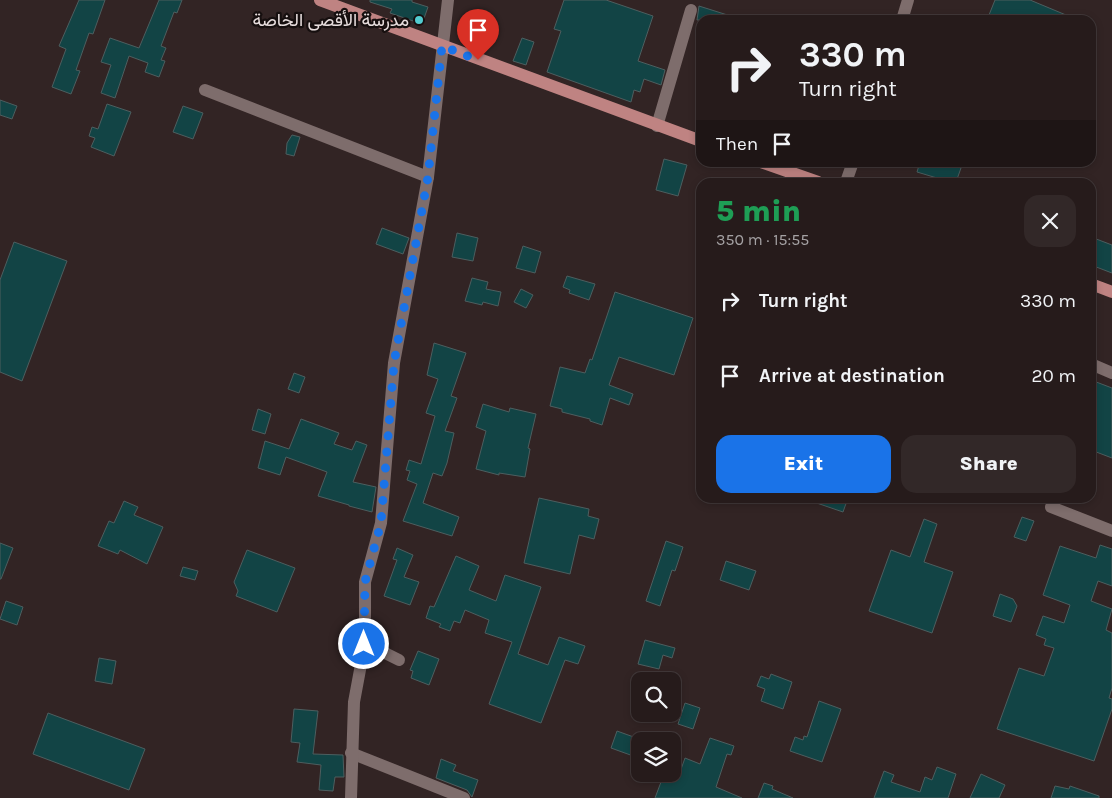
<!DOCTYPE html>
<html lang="en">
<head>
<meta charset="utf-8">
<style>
	body { margin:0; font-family:Karla,Vazirmatn,sans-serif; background:#322828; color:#f1f3f6; height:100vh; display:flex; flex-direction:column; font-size:19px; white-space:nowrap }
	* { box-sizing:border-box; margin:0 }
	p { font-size:16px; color:#a4a1a3 }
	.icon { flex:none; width:28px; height:28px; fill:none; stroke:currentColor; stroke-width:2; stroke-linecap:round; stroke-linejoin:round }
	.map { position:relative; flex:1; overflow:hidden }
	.panel { position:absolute; left:696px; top:178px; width:400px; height:325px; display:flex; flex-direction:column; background:#261b1b; border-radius:15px; box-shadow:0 2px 8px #0003,0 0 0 1px #42393a }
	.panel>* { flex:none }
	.banner { position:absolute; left:696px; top:15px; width:400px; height:152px; border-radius:15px; box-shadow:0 2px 8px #0003,0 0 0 1px #42393a; background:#261b1b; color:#f1f3f6; overflow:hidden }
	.buttons { position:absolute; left:631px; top:672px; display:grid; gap:10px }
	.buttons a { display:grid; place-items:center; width:50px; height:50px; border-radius:10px; background:#261b1b; box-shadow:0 2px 8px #0003,0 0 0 1px #42393a; font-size:25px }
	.pin { position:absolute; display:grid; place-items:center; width:42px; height:42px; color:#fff; margin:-51px -21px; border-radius:50% 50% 50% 0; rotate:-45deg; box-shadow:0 0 5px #0007 }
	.pin .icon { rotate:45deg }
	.me { position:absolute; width:55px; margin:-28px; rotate:0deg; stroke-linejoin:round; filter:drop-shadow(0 0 4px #0008) }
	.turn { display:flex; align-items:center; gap:18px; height:105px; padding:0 20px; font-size:22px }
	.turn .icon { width:65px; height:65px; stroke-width:2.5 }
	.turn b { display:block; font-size:35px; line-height:42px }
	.then { display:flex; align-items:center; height:48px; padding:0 20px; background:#0003; gap:10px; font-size:19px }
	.round { display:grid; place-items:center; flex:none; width:52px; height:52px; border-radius:15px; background:#322828 }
	.head { display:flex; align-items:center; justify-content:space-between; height:85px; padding:0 20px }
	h1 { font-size:30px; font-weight:800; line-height:38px; color:#1e9e55 }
	.primary-button { display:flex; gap:10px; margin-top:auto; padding:10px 20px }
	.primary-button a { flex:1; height:58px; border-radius:15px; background:#1a73e8; color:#fff; font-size:20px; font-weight:800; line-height:58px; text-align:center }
	.primary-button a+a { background:#322828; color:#f1f3f6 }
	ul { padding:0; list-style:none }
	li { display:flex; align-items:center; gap:15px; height:75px; padding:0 20px }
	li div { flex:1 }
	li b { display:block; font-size:19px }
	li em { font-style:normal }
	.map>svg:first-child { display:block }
	.building { fill:#124445; stroke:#4d5e5f }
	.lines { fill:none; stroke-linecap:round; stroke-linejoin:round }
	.minor { stroke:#7e6d6c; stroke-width:12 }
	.major { stroke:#bf8382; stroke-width:12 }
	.route { stroke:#1a73e8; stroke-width:9; stroke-dasharray:0 16.2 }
	.poi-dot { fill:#52ccd0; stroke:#160f0f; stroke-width:2 }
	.labels { text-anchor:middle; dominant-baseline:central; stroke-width:4.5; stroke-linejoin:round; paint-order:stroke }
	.poi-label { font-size:18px; fill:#e7dddd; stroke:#160f0f; text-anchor:end }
</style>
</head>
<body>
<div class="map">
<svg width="1112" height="798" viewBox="0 0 1112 798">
	<rect width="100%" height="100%" fill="#322424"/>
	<!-- building -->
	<g class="building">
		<polygon points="79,0 105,0 93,34 89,33 76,70 80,71 71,94 52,87 66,49 59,46"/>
		<polygon points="159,0 182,0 177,13 174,12 161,46 166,48 161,60 165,61 159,77 145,72 148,63 129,56 115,98 101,93 111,65 101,62 110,38 139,48"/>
		<polygon points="370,0 412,0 412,2 428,7 422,24 390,13 392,9 370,2"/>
		<polygon points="564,0 606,0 653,16 638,61 665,70 661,85 644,79 640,92 634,90 631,102 547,72 561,31 554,29"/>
		<polygon points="995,0 1030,0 1078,20 987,20"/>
		<polygon points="699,6 737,18 737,20 697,20"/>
		<polygon points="522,38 534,42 526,65 513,61"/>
		<polygon points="0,100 17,106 12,119 0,115"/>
		<polygon points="107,104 131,112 114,156 91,147 95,138 89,136 92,127 98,129"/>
		<polygon points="183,106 203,113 193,139 173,132"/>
		<polygon points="292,135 300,137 294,156 286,154 287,143"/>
		<polygon points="664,159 687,165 678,196 656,190"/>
		<polygon points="920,162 946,162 961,168 956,182 936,182 937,178 917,172"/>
		<polygon points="382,228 409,238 403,254 376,244"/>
		<polygon points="457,233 478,238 473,261 452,257"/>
		<polygon points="1091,237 1112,245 1112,273 1091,265"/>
		<polygon points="14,242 67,261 22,381 0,372 0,280"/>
		<polygon points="523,246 541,252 535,273 516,268"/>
		<polygon points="567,276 595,284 589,300 569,293 570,290 563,287"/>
		<polygon points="472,278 488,282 486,289 501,292 498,306 483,302 482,305 465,301"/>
		<polygon points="521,289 533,295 526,308 514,302"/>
		<polygon points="615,292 693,318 674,375 619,357 609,385 633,394 629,405 610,398 602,425 590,421 590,419 562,412 562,409 550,406 560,367 585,373 590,359 592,360"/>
		<polygon points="434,343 466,353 451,396 457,398 445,431 454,433 447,463 442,476 433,473 423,503 459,517 452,536 403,521 417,484 407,480 410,471 406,470 409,460 421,464 435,416 426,413 438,379 427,375"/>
		<polygon points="294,373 305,377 299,393 288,389"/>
		<polygon points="1091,380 1112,388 1112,458 1091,450"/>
		<polygon points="483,404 509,412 510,408 536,414 528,448 530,449 525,477 499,473 499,475 476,469 486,431 476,427"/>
		<polygon points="258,409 271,414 265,434 252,430"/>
		<polygon points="301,419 339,433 334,444 352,450 356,441 367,445 353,482 376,487 372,512 349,506 349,505 318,496 327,472 286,457 280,475 258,468 265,441 289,449"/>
		<polygon points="539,498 589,509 588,516 599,519 594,539 579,535 570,574 524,563"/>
		<polygon points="805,498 848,498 843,512 805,499"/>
		<polygon points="124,501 138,507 134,515 163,527 147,564 120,550 118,554 98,546 109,521 114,523"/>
		<polygon points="1022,517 1034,521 1026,541 1014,537"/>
		<polygon points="924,519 937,524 924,562 953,572 932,633 869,611 891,550 910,557"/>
		<polygon points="666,541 683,547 675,571 672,570 660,606 646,601"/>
		<polygon points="0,543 13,548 1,579 0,579"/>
		<polygon points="1100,545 1112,549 1112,586 1098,581 1091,601 1112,609 1106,630 1112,633 1112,688 1109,698 1112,699 1112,709 1094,761 997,729 1019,668 1044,676 1054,648 1044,645 1046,639 1036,635 1043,616 1064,623 1070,605 1043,595 1060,546 1096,558"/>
		<polygon points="397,548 413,555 404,577 419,582 410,605 384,596 397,560 393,559"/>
		<polygon points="247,550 295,568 277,612 236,596 238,591 234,582"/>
		<polygon points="456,556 479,566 469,590 496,601 505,575 541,587 518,654 548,665 559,637 585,646 578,664 565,660 541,723 489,704 512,642 485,633 489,620 465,610 460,623 454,621 450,631 439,627 441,624 426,618 430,606 434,607"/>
		<polygon points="726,561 756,571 749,590 720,580"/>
		<polygon points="183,567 198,571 195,580 180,576"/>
		<polygon points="1000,594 1013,599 1017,606 1011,622 993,616"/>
		<polygon points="6,601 23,607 17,625 0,619"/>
		<polygon points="645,640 675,648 672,658 663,655 659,669 638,664"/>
		<polygon points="418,651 439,659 429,685 411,678 413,671 410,670"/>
		<polygon points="99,658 116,661 112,684 95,681"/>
		<polygon points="771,674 792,682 783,709 761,701 765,689 757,686 761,676 769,679"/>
		<polygon points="819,701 841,709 822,762 790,751 795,737 803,740 804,736 807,737"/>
		<polygon points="685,703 700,708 693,729 678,724"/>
		<polygon points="294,709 318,711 313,754 343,755 344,777 335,777 333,791 319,790 321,765 297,762 300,743 291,742"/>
		<polygon points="48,713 145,749 129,790 33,754"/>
		<polygon points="617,731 642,740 636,757 611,748"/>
		<polygon points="710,738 734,746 731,755 727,754 716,787 742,798 655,798 664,774 679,775 685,758 700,764"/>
		<polygon points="441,759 456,765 453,771 478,780 472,797 467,790 436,778"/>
		<polygon points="937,767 956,774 948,798 874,798 884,771 894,775 891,782 920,792 925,777 932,780"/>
		<polygon points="981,774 1005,785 999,798 970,798"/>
		<polygon points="764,783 773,786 772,789 793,798 758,798"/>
		<polygon points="1055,786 1069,789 1070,786 1099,796 1099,798 1051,798"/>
	</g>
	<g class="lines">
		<!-- minor -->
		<g class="minor">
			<polyline points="902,20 908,0"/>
			<polyline points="205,90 428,177"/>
			<polyline points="657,126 691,10"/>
			<polyline points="846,182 853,162"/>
			<polyline points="1091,364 1112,373"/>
			<polyline points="1051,507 1112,531"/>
			<polyline points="365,643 399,660"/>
			<polyline points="351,753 464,798"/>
			<polyline points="351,798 354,702 365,643 365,582 381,523 394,363 428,177 448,0"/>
		</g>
		<!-- major -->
		<g class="major">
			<polyline points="320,0 701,141"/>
			<polyline points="761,162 818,182"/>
			<polyline points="1091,284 1112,292"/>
		</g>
	</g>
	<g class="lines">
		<!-- route -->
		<polyline class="route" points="364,644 365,582 381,523 394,363 428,177 442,46 478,60"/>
	</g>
	<!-- markers -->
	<circle class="poi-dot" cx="419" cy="20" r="5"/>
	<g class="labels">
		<!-- poi labels -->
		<g class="poi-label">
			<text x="409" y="20">مدرسة الأقصى الخاصة</text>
		</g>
	</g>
</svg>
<div class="buttons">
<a><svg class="icon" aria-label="search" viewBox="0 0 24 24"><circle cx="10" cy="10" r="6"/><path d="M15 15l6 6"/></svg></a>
<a><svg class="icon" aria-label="layers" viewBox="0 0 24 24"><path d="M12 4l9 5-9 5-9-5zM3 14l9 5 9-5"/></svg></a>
</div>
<div class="pin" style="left:478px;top:60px;background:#d93025"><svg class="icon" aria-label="arrive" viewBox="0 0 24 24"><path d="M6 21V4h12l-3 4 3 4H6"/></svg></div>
<svg class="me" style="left:364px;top:644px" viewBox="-20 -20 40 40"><circle r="17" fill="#1a73e8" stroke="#fff" stroke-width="3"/><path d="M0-11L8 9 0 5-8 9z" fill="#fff"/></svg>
<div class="banner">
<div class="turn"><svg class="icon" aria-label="right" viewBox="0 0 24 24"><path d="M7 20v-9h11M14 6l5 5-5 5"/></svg><div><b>330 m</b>Turn right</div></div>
<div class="then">Then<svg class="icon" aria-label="arrive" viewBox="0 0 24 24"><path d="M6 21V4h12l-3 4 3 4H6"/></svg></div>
</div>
<section class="panel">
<div class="head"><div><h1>5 min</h1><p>350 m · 15:55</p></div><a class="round"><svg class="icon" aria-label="close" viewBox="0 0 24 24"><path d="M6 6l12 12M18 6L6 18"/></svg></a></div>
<ul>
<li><svg class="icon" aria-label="right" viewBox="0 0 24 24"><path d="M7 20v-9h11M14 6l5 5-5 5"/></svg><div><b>Turn right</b></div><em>330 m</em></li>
<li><svg class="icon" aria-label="arrive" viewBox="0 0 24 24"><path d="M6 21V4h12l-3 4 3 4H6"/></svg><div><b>Arrive at destination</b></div><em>20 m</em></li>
</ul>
<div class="primary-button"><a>Exit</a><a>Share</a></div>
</section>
</div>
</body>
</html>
